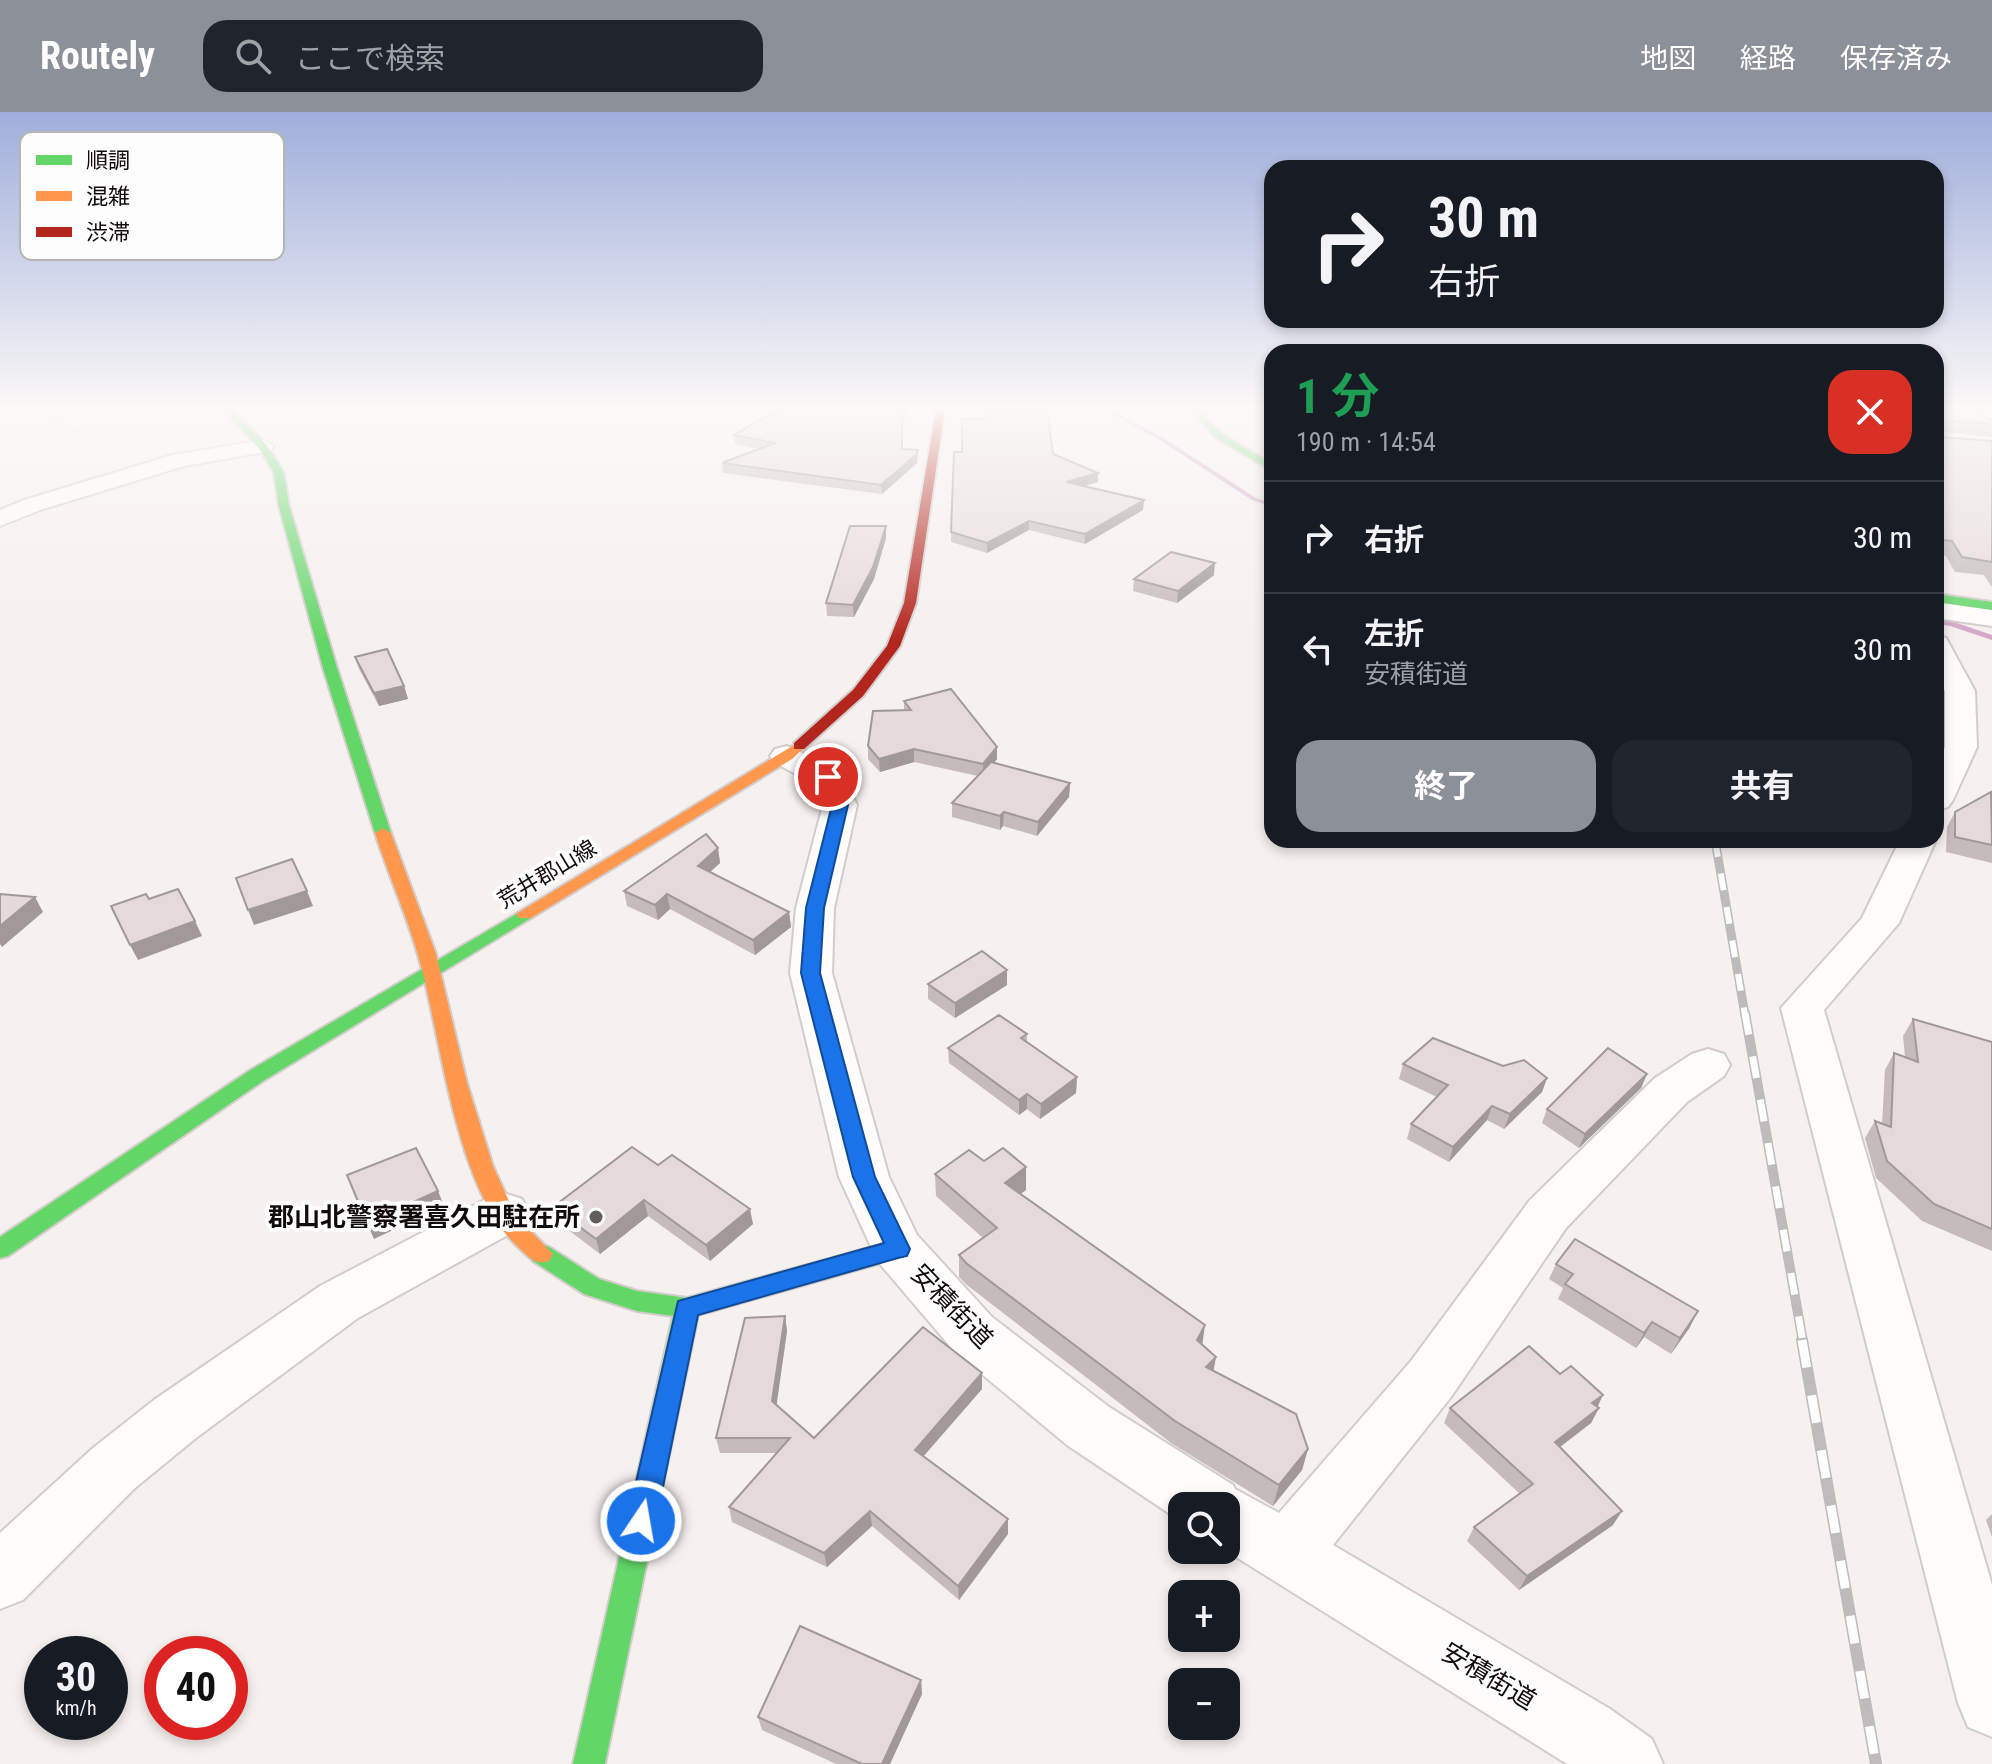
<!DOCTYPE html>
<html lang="ja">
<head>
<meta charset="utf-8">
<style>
	body { margin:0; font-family:"Roboto Condensed","Noto Sans JP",sans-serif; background:#20242c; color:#f1f3f6; height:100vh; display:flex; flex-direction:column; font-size:30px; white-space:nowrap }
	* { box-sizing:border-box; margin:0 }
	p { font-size:26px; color:#9ea1a6 }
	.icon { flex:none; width:44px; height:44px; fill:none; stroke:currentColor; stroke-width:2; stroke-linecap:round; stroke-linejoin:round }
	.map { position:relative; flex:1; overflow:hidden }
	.drawer { position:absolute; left:1264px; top:232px; width:680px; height:504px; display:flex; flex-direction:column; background:#171b24; border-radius:24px; box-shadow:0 4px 12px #0003 }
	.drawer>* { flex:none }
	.top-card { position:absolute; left:1264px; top:48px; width:680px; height:168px; border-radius:24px; box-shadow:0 4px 12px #0003; background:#171b24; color:#f1f3f6; overflow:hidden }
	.buttons { position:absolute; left:1168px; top:1380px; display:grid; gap:16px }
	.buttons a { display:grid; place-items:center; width:72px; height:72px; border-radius:16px; background:#171b24; box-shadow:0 4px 12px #0003; font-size:40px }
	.speed { position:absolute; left:24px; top:1524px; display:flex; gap:16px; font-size:40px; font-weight:700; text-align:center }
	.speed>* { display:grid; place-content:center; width:104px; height:104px; border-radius:50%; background:#171b24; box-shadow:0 4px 12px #0003; line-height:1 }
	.speed small { font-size:20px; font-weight:400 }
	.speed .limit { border:12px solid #d22; background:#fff; color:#111 }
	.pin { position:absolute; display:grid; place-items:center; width:68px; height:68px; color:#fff; margin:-34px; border:4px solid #fff; border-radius:50%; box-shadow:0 2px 8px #0007 }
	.me { position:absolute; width:88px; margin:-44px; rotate:12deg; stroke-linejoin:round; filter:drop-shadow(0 0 6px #0008) }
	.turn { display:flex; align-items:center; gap:28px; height:168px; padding:0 32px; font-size:36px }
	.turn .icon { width:104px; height:104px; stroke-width:2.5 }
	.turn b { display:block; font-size:56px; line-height:68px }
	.round { display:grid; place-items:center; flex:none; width:84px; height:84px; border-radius:24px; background:#20242c }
	.overview { display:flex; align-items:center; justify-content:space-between; height:136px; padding:0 32px }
	h1 { font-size:48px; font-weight:700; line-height:60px; color:#1e9e55 }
	.cta { display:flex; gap:16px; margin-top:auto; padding:16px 32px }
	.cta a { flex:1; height:92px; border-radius:24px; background:#8c9099; color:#fff; font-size:32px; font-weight:700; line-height:92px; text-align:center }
	.cta a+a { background:#20242c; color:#f1f3f6 }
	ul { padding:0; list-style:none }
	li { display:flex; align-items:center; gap:24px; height:112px; padding:0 32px; border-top:2px solid #363941 }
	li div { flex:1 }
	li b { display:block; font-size:30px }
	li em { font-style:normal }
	header { display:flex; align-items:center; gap:48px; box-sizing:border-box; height:112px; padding:0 40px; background:#8c9099; color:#fff }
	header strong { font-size:38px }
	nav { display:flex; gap:44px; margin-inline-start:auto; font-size:28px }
	.search { width:560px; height:72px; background:#20242c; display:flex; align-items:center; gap:20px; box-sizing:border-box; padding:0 28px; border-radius:24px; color:#9ea1a6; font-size:30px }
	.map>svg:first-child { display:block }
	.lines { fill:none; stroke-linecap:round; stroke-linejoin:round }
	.stream { fill:#d2a6c8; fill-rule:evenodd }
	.street-casing { stroke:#d2cdcb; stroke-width:4 }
	.fast-casing { stroke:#d2cdcb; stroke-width:4 }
	.slow-casing { stroke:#d2cdcb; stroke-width:4 }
	.jam-casing { stroke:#d2cdcb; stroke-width:4 }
	.path { stroke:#d0cece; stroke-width:3; stroke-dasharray:2 3; stroke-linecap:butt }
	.street { fill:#fefdfc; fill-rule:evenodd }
	.fast { fill:#63d668; fill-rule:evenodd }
	.slow { fill:#ff974d; fill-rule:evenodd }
	.jam { fill:#b3261e; fill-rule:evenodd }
	.rail-far2-casing { stroke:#bdbbbb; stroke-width:9 }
	.rail-far1-casing { stroke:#bdbbbb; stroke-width:10 }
	.rail-casing { stroke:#bdbbbb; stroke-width:12 }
	.rail-far2 { stroke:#fdfdfd; stroke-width:6; stroke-dasharray:17; stroke-linecap:butt }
	.rail-far1 { stroke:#fdfdfd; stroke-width:7; stroke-dasharray:22; stroke-linecap:butt }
	.rail { stroke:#fdfdfd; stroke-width:9; stroke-dasharray:28; stroke-linecap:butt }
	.wall { fill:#c5bbbc }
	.shaded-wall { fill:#a09899 }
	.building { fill:#e5d9db; stroke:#a09899; stroke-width:2 }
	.route { fill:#1a73e8; stroke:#114b97; stroke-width:2 }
	.poi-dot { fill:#605c5a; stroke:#fdfdfd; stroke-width:3 }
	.labels { text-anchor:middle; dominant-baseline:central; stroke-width:8; stroke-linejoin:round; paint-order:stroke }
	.street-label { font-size:22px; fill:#100c0b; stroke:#fdfdfd }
	.near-poi-label { font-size:26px; font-weight:bold; fill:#100c0b; stroke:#fdfdfd; text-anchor:end }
	.near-street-label { font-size:26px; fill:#100c0b; stroke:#fdfdfd }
	.key { fill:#fdfdfd; stroke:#b6b5b4; stroke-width:2 }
	.key-label { font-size:22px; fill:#100c0b }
</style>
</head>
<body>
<header>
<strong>Routely</strong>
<div class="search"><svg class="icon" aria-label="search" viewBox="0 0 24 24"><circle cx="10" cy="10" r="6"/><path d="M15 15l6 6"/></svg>ここで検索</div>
<nav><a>地図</a><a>経路</a><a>保存済み</a></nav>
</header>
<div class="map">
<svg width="1992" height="1652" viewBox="0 0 1992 1652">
	<rect width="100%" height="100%" fill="#f6f0ee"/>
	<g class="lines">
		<!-- stream -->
		<g class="stream">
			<polygon points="1102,297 1109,297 1162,325 1256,386 1272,391 1272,395 1252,388 1158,327"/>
			<polygon points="1936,508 1954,510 1992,523 1992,528 1950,514 1936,512"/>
		</g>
		<defs>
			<g id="street">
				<polygon points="263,328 274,334 271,339 184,354 40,398 0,414 0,398 24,388 173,343"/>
				<polygon points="1936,490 1992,498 1992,514 1936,506"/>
				<polygon points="1936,523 1946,526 1975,579 1977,635 1953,688 1948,695 1936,698 1936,653 1945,635 1945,579 1936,561"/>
				<polygon points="787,634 840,658 857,693 834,796 832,861 889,1065 917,1123 992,1205 1109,1295 1233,1373 1235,1377 1279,1401 1411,1249 1530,1088 1655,966 1692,942 1708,937 1724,942 1730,953 1724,964 1687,990 1566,1116 1451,1285 1333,1433 1610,1597 1652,1627 1663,1652 1567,1652 1225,1438 1226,1394 1182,1394 1182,1410 1067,1333 954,1239 880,1152 872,1137 839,1065 790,861 796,796 823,693 813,671 775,651 770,644 775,637"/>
				<polygon points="1900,728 1936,728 1899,811 1824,898 1992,1473 1992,1625 1968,1615 1958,1591 1781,896 1862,806"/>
				<polygon points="504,1081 522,1087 529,1101 522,1115 358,1206 196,1326 135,1376 23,1488 0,1497 0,1421 93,1336 154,1288 320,1174 486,1087"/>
			</g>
			<g id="fast">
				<polygon points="222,297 231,297 266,332 284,361 289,394 337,556 391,721 389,724 383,726 375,721 323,556 279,394 274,361 259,336"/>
				<polygon points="1190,297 1199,297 1222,322 1272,352 1272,359 1216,326"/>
				<polygon points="1936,482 1992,490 1992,498 1936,490"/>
				<polygon points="525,797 531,798 534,802 531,806 263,969 8,1144 0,1146 0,1125 249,959"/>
				<polygon points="898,1128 906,1130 910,1137 906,1144 698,1203 605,1652 573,1652 673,1204 637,1199 584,1182 533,1149 529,1142 533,1135 541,1132 549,1135 599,1167 637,1179 687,1186"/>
			</g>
			<g id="slow">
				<polygon points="799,630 806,634 792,647 531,806 519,806 516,802"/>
				<path d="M383,716L391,721L436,842L467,971L493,1054L508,1087L526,1114L553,1142L549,1149C535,1154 529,1145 519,1136C454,1076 442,925 418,843C406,801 388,762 375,721Z"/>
			</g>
			<polygon id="jam" points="936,297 945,297 916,491 900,534 863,584 804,637 794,637 794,631 853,578 887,534 904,491"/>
		</defs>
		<!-- street casing -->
		<use href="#street" class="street-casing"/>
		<!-- fast casing -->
		<use href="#fast" class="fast-casing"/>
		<!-- slow casing -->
		<use href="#slow" class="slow-casing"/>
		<!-- jam casing -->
		<use href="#jam" class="jam-casing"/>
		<!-- path -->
		<polyline class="path" points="0,316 62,311 83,323"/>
		<!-- street -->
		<use href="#street" class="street"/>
		<!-- fast -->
		<use href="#fast" class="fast"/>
		<!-- slow -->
		<use href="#slow" class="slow"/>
		<!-- jam -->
		<use href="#jam" class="jam"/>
		<defs>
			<polyline id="rail-far2" points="1715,728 1745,903"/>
			<polyline id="rail-far1" points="1745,901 1803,1230"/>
			<polyline id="rail" points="1802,1228 1876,1652"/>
		</defs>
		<!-- rail-far2 casing -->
		<use href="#rail-far2" class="rail-far2-casing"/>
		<!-- rail-far1 casing -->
		<use href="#rail-far1" class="rail-far1-casing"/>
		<!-- rail casing -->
		<use href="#rail" class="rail-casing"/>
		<!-- rail-far2 -->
		<use href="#rail-far2" class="rail-far2"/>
		<!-- rail-far1 -->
		<use href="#rail-far1" class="rail-far1"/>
		<!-- rail -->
		<use href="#rail" class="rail"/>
	</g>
	<!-- wall -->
	<g class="wall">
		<polygon points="1223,297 1272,297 1272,304 1226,300"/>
		<polygon points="1936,297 1992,308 1992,325 1941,320 1941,325 1992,329 1992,475 1984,463 1955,460 1946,444 1937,443 1936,441"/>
		<polygon points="902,316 902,337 918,347 917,351 882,382 723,361 722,351 760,337 735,332 734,323"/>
		<polygon points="1053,342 1098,361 1098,370 1084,374 1143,398 1085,432 1029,418 987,441 951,430 951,420"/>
		<polygon points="886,414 886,426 874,467 854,505 827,504 826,491"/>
		<polygon points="1214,463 1177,491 1133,479 1134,467"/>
		<polygon points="355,545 404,574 408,587 379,594 359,557"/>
		<polygon points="904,589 997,647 994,651 1070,671 1069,685 1037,724 1003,714 1000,718 952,705 952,691 978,664 914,650 880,660 868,647 868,634 904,598"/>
		<polygon points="1992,680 1992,751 1946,740 1947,715 1955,700"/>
		<polygon points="718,736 720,751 710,760 789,800 791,815 755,843 670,797 658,808 627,794 624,779"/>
		<polygon points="928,872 1007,873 955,906 928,887"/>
		<polygon points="1913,907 1992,930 1992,1139 1922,1109 1876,1066 1865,1026 1875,1009 1882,1012 1885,958 1894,941 1905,945 1903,924"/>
		<polygon points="1027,922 1027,930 1077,965 1076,981 1040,1007 1027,997 1019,1003 949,951 948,936"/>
		<polygon points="1403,952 1503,954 1547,966 1542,980 1504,1017 1487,1008 1449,1050 1407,1027 1411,1012 1437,985 1399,967"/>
		<polygon points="1647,962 1641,976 1579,1036 1542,1011 1547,997"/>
		<polygon points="984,1049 1026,1078 1020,1082 1202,1233 1216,1245 1213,1259 1308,1337 1302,1358 1273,1394 1171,1331 967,1173 959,1165 959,1143 983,1126 936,1084 935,1062"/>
		<polygon points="658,1053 753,1112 710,1149 648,1104 600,1142 558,1110 553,1095"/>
		<polygon points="1556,1152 1690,1215 1671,1242 1644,1225 1636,1236 1558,1187 1563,1176 1549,1167"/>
		<polygon points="785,1204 787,1219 776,1293 814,1326 982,1277 923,1344 1008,1422 959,1488 872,1414 827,1455 732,1410 729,1395 776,1341 720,1341 716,1326"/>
		<polygon points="1597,1295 1599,1296 1591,1311 1560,1335 1613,1413 1519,1478 1467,1429 1474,1415 1520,1382 1444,1311 1450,1296"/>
		<polygon points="1992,1402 1992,1425 1986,1408"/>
		<polygon points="921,1568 922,1582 890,1652 836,1652 762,1618 758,1605"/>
	</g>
	<!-- shaded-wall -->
	<g class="shaded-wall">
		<polygon points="905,297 908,297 902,316 902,307"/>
		<polygon points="918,338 917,351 882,382 881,373"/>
		<polygon points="1098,361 1098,370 1066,379 1066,370"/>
		<polygon points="1144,388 1143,398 1085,432 1085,422"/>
		<polygon points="1029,409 1029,418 987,441 987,431"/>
		<polygon points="886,414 886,426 874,467 854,505 853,493"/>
		<polygon points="1215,451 1214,463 1177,491 1178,479"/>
		<polygon points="404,574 408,587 379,594 374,581"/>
		<polygon points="997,635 997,647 984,665 983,652"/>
		<polygon points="914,637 914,650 880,660 879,647"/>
		<polygon points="1070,671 1069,685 1037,724 1038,710"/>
		<polygon points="1004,700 1003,714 1000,718 1000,704"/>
		<polygon points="718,736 720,751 701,768 698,754"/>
		<polygon points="307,779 313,794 254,813 248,798"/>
		<polygon points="667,782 670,797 658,808 655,793"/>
		<polygon points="35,785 43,800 2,835 0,832 0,814"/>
		<polygon points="789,800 791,815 755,843 753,828"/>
		<polygon points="195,809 202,824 138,848 130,833"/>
		<polygon points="1007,858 1007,873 955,906 955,891"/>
		<polygon points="1647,962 1641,976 1579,1036 1585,1022"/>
		<polygon points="1077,965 1076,981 1040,1007 1041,992"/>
		<polygon points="1547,966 1542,980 1504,1017 1510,1002"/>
		<polygon points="1027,982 1027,997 1019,1003 1019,988"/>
		<polygon points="1492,994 1487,1008 1449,1050 1453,1035"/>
		<polygon points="1026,1055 1026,1078 1005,1093 1005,1071"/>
		<polygon points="438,1079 444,1094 374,1127 367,1111"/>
		<polygon points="644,1088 648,1104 600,1142 596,1127"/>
		<polygon points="750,1097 753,1112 710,1149 706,1133"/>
		<polygon points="1698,1199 1690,1215 1671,1242 1680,1226"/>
		<polygon points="785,1204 787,1219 775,1304 772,1289"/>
		<polygon points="1652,1210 1644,1225 1636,1236 1644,1221"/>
		<polygon points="1205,1213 1202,1235 1197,1228"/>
		<polygon points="1216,1245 1212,1267 1206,1255"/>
		<polygon points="982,1261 982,1277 916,1353 915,1338"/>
		<polygon points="1603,1283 1596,1298 1592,1291"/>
		<polygon points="1599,1296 1591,1311 1547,1345 1555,1330"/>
		<polygon points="1308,1337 1302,1358 1273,1394 1279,1373"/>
		<polygon points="870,1399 872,1414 827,1455 824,1441"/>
		<polygon points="1622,1399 1613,1413 1519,1478 1527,1464"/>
		<polygon points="1008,1407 1008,1422 959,1488 958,1474"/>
		<polygon points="921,1568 922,1582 890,1652 882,1652"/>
	</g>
	<!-- building -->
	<g class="building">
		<polygon points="779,297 905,297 902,307 902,337 918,338 917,342 881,373 722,351 775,331 734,323"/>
		<polygon points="1936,297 1981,297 1988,306 1992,308 1992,312 1942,308 1939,310 1941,325 1992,329 1992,450 1962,445 1952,429 1944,428 1936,417"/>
		<polygon points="1047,299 1053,342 1098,361 1066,370 1144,388 1085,422 1029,409 987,431 951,420 954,340 962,340 962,307 988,307 987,300"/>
		<polygon points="850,414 886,414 873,455 853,493 826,491"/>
		<polygon points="1171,440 1215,451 1178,479 1134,467"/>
		<polygon points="387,537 404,574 374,581 355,545"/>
		<polygon points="951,577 997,635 983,652 914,637 879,647 868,634 873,599 911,598 904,589"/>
		<polygon points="991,650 1070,671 1038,710 1004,700 1000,704 952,691"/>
		<polygon points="1991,680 1992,733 1955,725 1955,700"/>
		<polygon points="706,722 718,736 698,754 789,800 753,828 667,782 655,793 624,779"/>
		<polygon points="292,747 307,779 248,798 236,766"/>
		<polygon points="178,777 195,809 130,833 111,794 146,782 149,787"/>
		<polygon points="0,782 35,785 0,814"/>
		<polygon points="982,839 1007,858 955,891 928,872"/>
		<polygon points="999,903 1027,922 1021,926 1077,965 1041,992 1027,982 1019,988 948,936"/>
		<polygon points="1913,907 1992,930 1992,1117 1934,1092 1887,1049 1875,1009 1891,1015 1894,941 1918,950"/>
		<polygon points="1433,926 1503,954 1524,948 1547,966 1510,1002 1492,994 1453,1035 1411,1012 1448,973 1403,952"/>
		<polygon points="1608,936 1647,962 1585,1022 1547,997"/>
		<polygon points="632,1035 658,1053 672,1043 750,1097 706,1133 644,1088 596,1127 553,1095"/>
		<polygon points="416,1036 438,1079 367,1111 347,1063"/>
		<polygon points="1003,1036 1026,1055 1005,1071 1205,1213 1197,1228 1216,1245 1206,1255 1296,1302 1308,1337 1279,1373 1175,1309 966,1151 959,1143 997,1116 935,1062 969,1038 984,1049"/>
		<polygon points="1575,1127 1698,1199 1680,1226 1652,1210 1644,1221 1565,1172 1573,1162 1556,1152"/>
		<polygon points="785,1204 772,1289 814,1326 923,1215 982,1261 915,1338 1008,1407 958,1474 870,1399 824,1441 729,1395 790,1326 716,1326 745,1206"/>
		<polygon points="1529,1234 1560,1262 1571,1254 1603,1283 1592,1291 1599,1296 1555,1330 1622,1399 1527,1464 1474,1415 1533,1372 1450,1296"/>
		<polygon points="800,1514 921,1568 882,1652 862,1652 758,1605"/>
	</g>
	<!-- sky -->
	<linearGradient id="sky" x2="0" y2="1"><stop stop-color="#9faedb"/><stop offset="0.56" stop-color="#fbf8f7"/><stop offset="1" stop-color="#fbf8f7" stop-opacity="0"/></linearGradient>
	<rect width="1992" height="529" fill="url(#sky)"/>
	<!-- route -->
	<polygon class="route" points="828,660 835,665 848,693 824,796 820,861 875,1065 910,1137 907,1144 898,1146 698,1203 656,1409 651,1419 641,1423 631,1419 627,1409 678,1189 884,1131 853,1065 801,861 806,796 832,693 820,665"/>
	<!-- markers -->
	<circle class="poi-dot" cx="596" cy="1105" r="8"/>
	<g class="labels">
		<!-- street labels -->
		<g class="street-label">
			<text transform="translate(547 762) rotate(-31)">荒井郡山線</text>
		</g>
		<!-- near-poi labels -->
		<g class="near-poi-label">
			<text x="580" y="1105">郡山北警察署喜久田駐在所</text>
		</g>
		<!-- near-street labels -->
		<g class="near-street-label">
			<text transform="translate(952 1194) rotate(46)">安積街道</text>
			<text transform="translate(1489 1564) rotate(31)">安積街道</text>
		</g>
	</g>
	<!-- legend -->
	<rect x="20" y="20" width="264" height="128" rx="12" class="key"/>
	<rect x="36" y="43" width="36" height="10" fill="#63d668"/>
	<rect x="36" y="79" width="36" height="10" fill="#ff974d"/>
	<rect x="36" y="115" width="36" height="10" fill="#b3261e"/>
	<g class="key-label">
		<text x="86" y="56">順調</text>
		<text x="86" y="92">混雑</text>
		<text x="86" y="128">渋滞</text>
	</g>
</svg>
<div class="buttons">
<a><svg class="icon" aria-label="search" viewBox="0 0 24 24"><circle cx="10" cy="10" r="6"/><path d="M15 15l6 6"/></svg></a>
<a>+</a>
<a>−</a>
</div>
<div class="speed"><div>30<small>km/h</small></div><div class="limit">40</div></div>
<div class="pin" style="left:828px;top:665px;background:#d93025"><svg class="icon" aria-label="arrive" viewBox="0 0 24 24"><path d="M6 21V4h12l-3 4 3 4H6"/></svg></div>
<svg class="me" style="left:641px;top:1409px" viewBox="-20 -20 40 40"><circle r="17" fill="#1a73e8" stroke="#fff" stroke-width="3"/><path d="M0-11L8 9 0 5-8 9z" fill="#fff"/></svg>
<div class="top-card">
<div class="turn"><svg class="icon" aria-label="right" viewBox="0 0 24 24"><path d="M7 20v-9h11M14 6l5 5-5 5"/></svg><div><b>30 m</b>右折</div></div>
</div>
<section class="drawer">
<div class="overview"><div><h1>1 分</h1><p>190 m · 14:54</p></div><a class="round" style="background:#d93025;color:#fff"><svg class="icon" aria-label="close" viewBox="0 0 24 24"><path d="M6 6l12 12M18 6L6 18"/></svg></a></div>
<ul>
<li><svg class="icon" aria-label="right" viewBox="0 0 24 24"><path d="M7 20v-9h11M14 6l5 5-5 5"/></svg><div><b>右折</b></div><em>30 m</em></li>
<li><svg class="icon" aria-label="left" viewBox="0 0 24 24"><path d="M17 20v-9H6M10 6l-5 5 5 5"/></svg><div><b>左折</b><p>安積街道</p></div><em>30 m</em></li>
</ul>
<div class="cta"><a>終了</a><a>共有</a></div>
</section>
</div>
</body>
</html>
